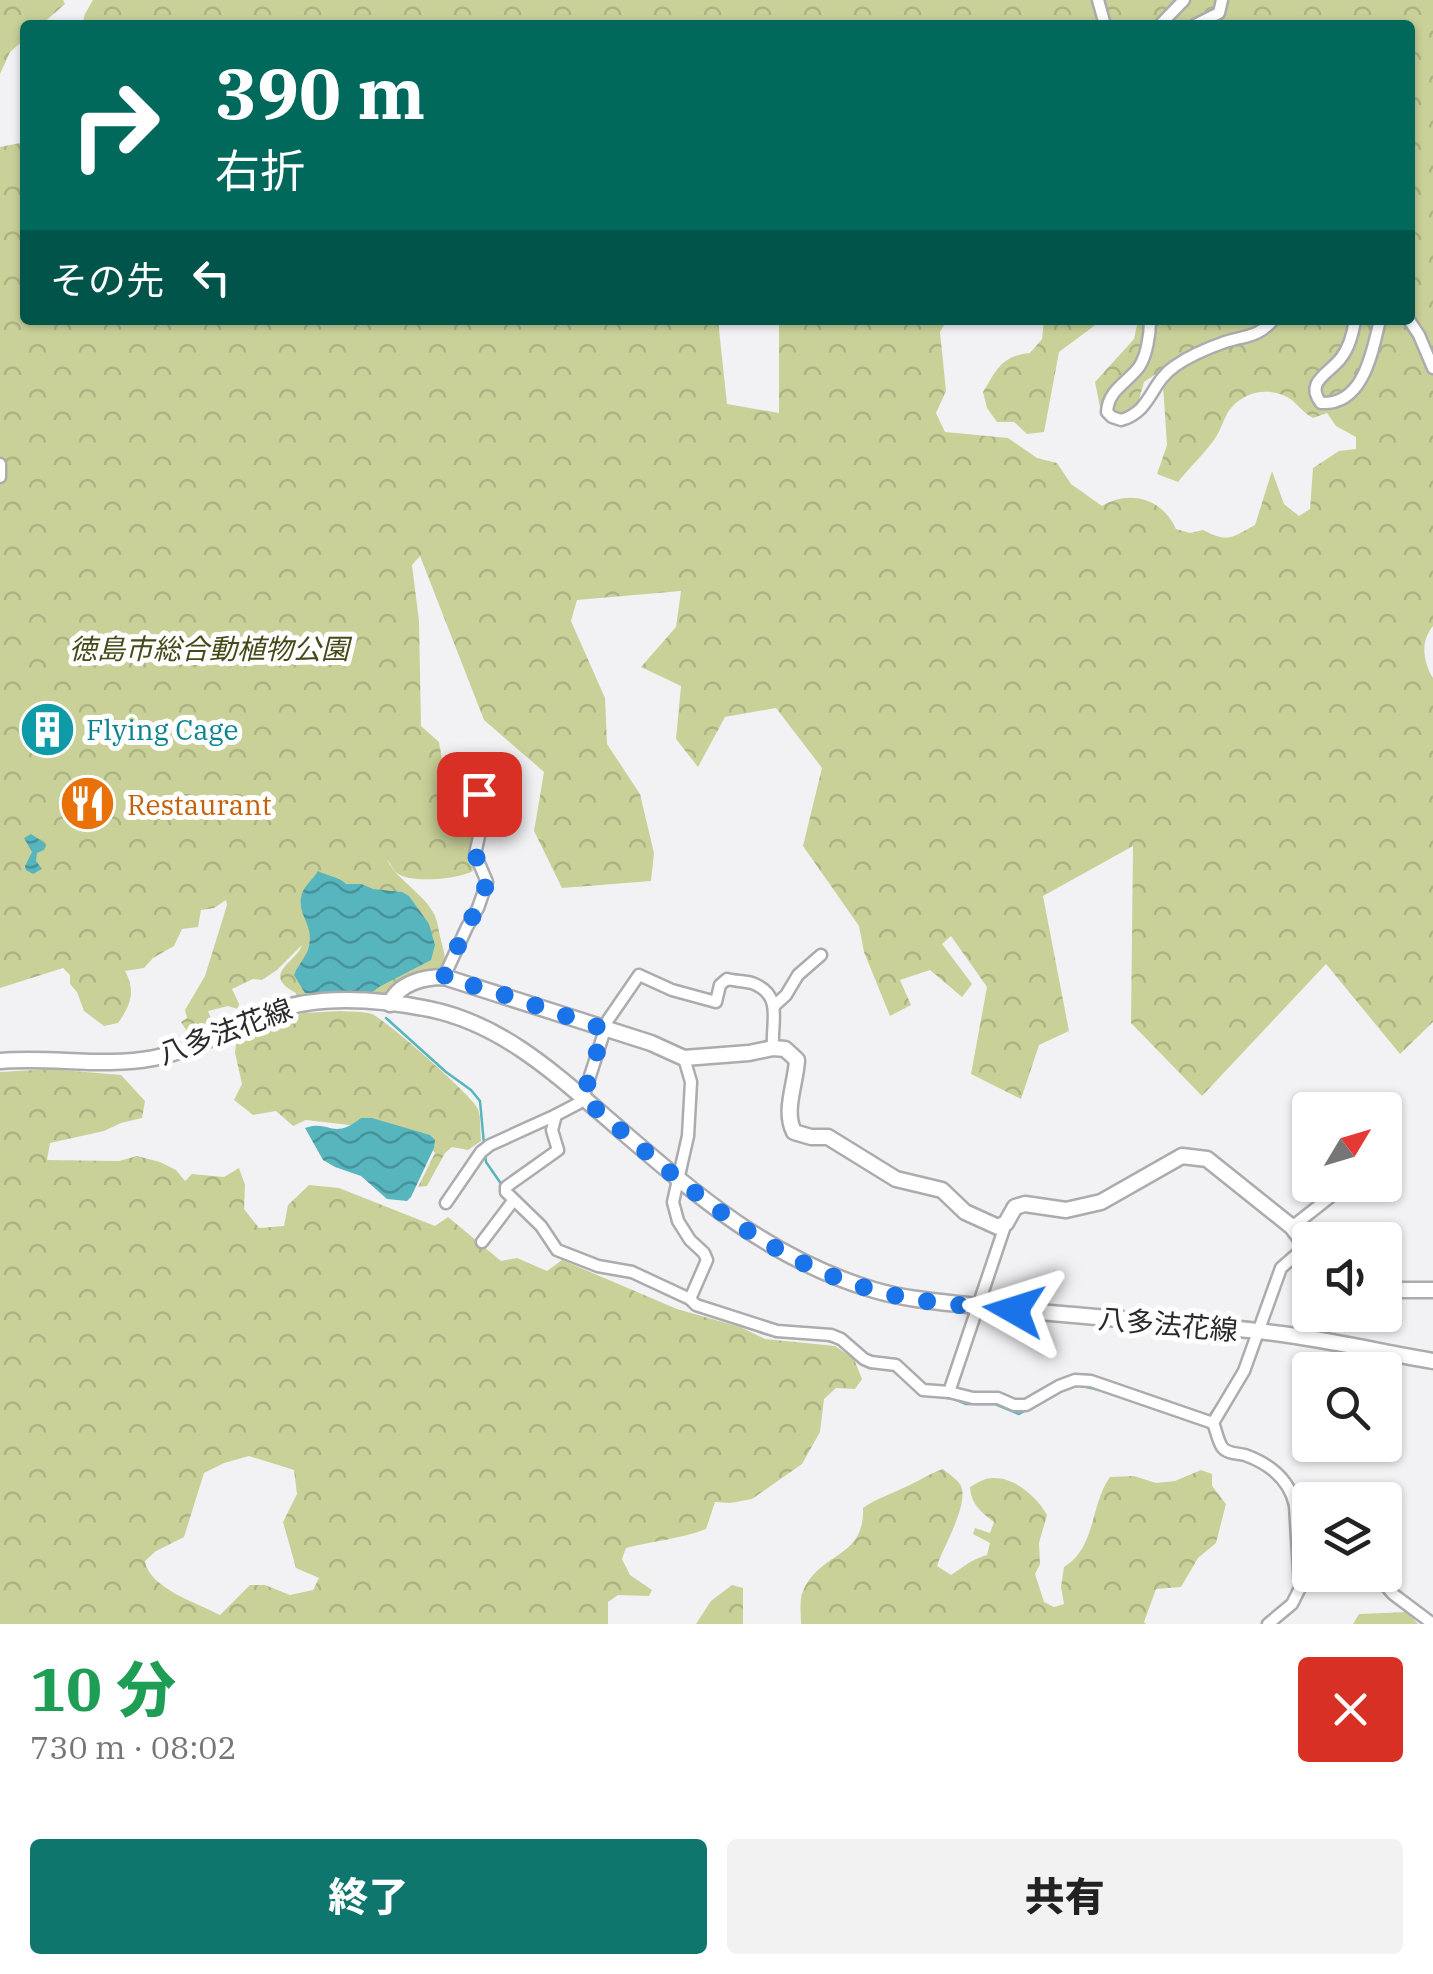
<!DOCTYPE html>
<html lang="ja">
<head>
<meta charset="utf-8">
<style>
	body { margin:0; font-family:"IBM Plex Serif","Noto Sans JP",serif; background:#f2f2f2; color:#222; height:100vh; display:flex; flex-direction:column; font-size:38px; white-space:nowrap }
	* { box-sizing:border-box; margin:0 }
	p { font-size:32px; color:#767676 }
	.icon { flex:none; width:55px; height:55px; fill:none; stroke:currentColor; stroke-width:2; stroke-linecap:round; stroke-linejoin:round }
	.map { position:relative; height:1624px; overflow:hidden }
	.details { display:flex; flex-direction:column; background:#fff; flex:1 }
	.details>* { flex:none }
	.top-card { position:absolute; left:20px; top:20px; width:1395px; height:305px; border-radius:10px; box-shadow:0 2px 8px #0004; background:#00695c; color:#fff; overflow:hidden }
	.needle { width:65px; rotate:52deg }
	.fabs { position:absolute; left:1292px; top:1092px; display:grid; gap:20px }
	.fabs a { display:grid; place-items:center; width:110px; height:110px; border-radius:10px; background:#fff; box-shadow:0 2px 8px #0004; font-size:50px }
	.pin { position:absolute; display:grid; place-items:center; width:85px; height:85px; color:#fff; margin:-42px; border-radius:20px; box-shadow:0 5px 15px #0006 }
	.me { position:absolute; width:110px; margin:-55px; rotate:276deg; stroke-linejoin:round; filter:drop-shadow(0 0 8px #0008) }
	.turn { display:flex; align-items:center; gap:35px; height:210px; padding:0 30px; font-size:45px }
	.turn .icon { width:130px; height:130px; stroke-width:2.5 }
	.turn b { display:block; font-size:70px; line-height:85px }
	.then { display:flex; align-items:center; height:95px; padding:0 30px; background:#0003; gap:20px; font-size:38px }
	.round { display:grid; place-items:center; flex:none; width:105px; height:105px; border-radius:10px; background:#f2f2f2 }
	.headline { display:flex; align-items:center; justify-content:space-between; height:170px; padding:0 30px }
	h1 { font-size:60px; font-weight:800; line-height:75px; color:#1e9e55 }
	.button { display:flex; gap:20px; margin-top:auto; padding:20px 30px }
	.button a { flex:1; height:115px; border-radius:10px; background:#0f766e; color:#fff; font-size:40px; font-weight:800; line-height:115px; text-align:center }
	.button a+a { background:#f2f2f2; color:#222 }
	.map>svg:first-child { display:block }
	.forest { fill:url(#forest-crowns); fill-rule:evenodd }
	.water { fill:url(#water-waves) }
	.lines { fill:none; stroke-linecap:round; stroke-linejoin:round }
	.stream { stroke:#57b5be; stroke-width:2.5 }
	.minor-casing { stroke:#acacae; stroke-width:15 }
	.secondary-casing { stroke:#acacae; stroke-width:19 }
	.minor { stroke:#fff; stroke-width:10 }
	.secondary { stroke:#fff; stroke-width:14 }
	.route { stroke:#1a73e8; stroke-width:18; stroke-dasharray:0 32.4 }
	.labels { text-anchor:middle; dominant-baseline:central; stroke-width:10; stroke-linejoin:round; paint-order:stroke }
	.park-label { font-size:28px; font-style:italic; fill:#454a18; stroke:#fff }
	.culture-label { font-size:28px; fill:#0d838f; stroke:#fff; text-anchor:start }
	.food-label { font-size:28px; fill:#c56008; stroke:#fff; text-anchor:start }
	.street-label { font-size:28px; fill:#2a2a2b; stroke:#fff }
</style>
</head>
<body>
<div class="map">
<svg width="1433" height="1624" viewBox="0 0 1433 1624">
	<defs>
		<pattern id="forest-crowns" width="20" height="18" patternUnits="userSpaceOnUse" patternTransform="scale(2.5)"><rect width="20" height="18" fill="#c9d199"/><path d="M2 6a3 3 0 1 1 6 0M12 15a3 3 0 1 1 6 0" fill="none" stroke="#adb484"/></pattern>
		<pattern id="water-waves" width="16" height="10" patternUnits="userSpaceOnUse" patternTransform="scale(2.5)"><rect width="16" height="10" fill="#57b5be"/><path d="M0 5q4-4 8 0t8 0" fill="none" stroke="#48939b"/></pattern>
	</defs>
	<rect width="100%" height="100%" fill="#f2f2f5"/>
	<!-- forest -->
	<g class="forest">
		<polygon points="0,0 63,0 65,4 41,25 25,25 25,39 10,52 0,74"/>
		<path d="M93,0H1433V626C1420,641 1423,662 1433,678V1022L1400,1054L1326,964L1202,1096L1131,1023L1133,846L1043,896L1069,1031L1039,1045L1021,1099L971,1074L987,987L951,936L942,944L972,984L962,997L930,970L900,980L911,1005L890,1016L864,952L859,926L803,846L822,768L776,708L725,717L698,767L676,739L681,686L641,667L676,627L681,591L577,600L571,621L605,698L607,744L640,794L654,853L651,881L562,888L534,831L544,772L484,720L420,556L412,565L419,621L421,726L439,742L444,771L454,785C473,789 478,814 475,832C474,840 468,847 470,855C470,861 473,865 473,871C458,879 411,884 397,873C393,870 391,864 387,860C399,882 425,894 435,916C438,923 439,933 441,940C444,952 447,961 444,973L386,998L330,995L296,996V993C260,974 296,963 302,945L277,970L262,980L253,979L232,989L239,1004L238,1009L228,1006L208,1011L213,1023L188,1033L181,1022L187,1018L185,1010L205,976L227,905L226,900L214,908L201,910L198,927L182,929L174,946L153,958L144,968L125,971C136,991 131,1005 118,1023L104,1026L84,1011L77,992L70,984V975L63,968L0,988V147L25,142V320H718L727,404L779,413V320H947L940,332L946,391L936,413L945,432L1008,438L1037,458L1057,463L1071,484L1102,506C1130,489 1163,499 1176,529L1190,533L1203,530C1228,543 1231,538 1255,525L1272,471L1284,504L1299,516L1310,509L1313,468L1339,451L1356,449V437L1336,426L1327,413L1313,418C1301,412 1296,400 1283,395C1263,387 1240,394 1228,412C1223,421 1220,432 1214,440C1203,455 1189,468 1178,482L1157,474L1167,445L1163,385L1156,374L1144,382L1136,410L1113,420L1101,412L1095,382L1134,339L1138,320H1410V25H82L85,14Z"/>
		<path d="M1044,320H1102L1059,352L1044,432L1027,434L1014,422H997L987,408L983,392C997,369 1001,356 1030,353L1042,339Z"/>
		<path d="M340,1011C350,1012 363,1011 372,1014C386,1020 474,1097 478,1109C481,1119 480,1131 481,1141L468,1150L452,1147L445,1153L427,1186L418,1187L435,1153L426,1140L372,1123L349,1125L306,1120L293,1126L276,1111L253,1115L234,1100L242,1084L235,1053L237,1034L304,1013Z"/>
		<path d="M50,1069L121,1075L145,1101L142,1118L121,1123L104,1131L50,1143L47,1160L119,1161L137,1156L160,1162L176,1170L185,1181L192,1174L224,1177L239,1168L245,1185L244,1209L259,1228L284,1226L288,1205L309,1185L339,1188L435,1226L448,1217L501,1261L517,1258L547,1271L562,1260L677,1309L740,1327L765,1339L835,1346L854,1359L862,1379L855,1389L836,1388L824,1399L820,1432L802,1464L752,1499L730,1503L715,1502L706,1529C680,1539 653,1541 626,1548L622,1559L630,1575L652,1590L649,1596L618,1595L608,1602V1624H0V1072ZM249,1456L294,1470L297,1494L283,1522L296,1568L319,1578L313,1590L290,1595L265,1585H250L220,1615C197,1603 149,1588 145,1561L156,1551L184,1537L204,1473L224,1463Z"/>
		<path d="M943,1469C949,1474 958,1480 961,1486C969,1505 943,1547 937,1566L951,1575C967,1565 968,1561 987,1555L990,1543L973,1534L975,1528L990,1533L994,1522C981,1512 971,1504 970,1487C977,1483 984,1478 993,1478C1015,1477 1037,1497 1047,1515L1039,1543L1040,1564L1035,1574L1044,1602L1054,1607L1064,1604L1061,1587L1064,1567C1096,1548 1090,1505 1110,1477L1134,1476L1156,1483L1175,1481L1201,1470L1212,1474V1486L1226,1504L1216,1543L1198,1558L1181,1587L1156,1589L1144,1622L1146,1624H801C801,1614 799,1600 803,1591C820,1551 865,1559 863,1508C876,1499 889,1495 903,1488C918,1482 926,1475 943,1469Z"/>
		<polygon points="732,1585 743,1588 743,1624 696,1624 711,1601"/>
		<polygon points="1407,1612 1418,1624 1353,1624 1359,1614"/>
	</g>
	<!-- water -->
	<g class="water">
		<polygon points="31,834 46,844 44,850 37,853 36,861 42,869 33,874 26,870 25,866 32,852 24,838"/>
		<path d="M318,871C327,876 338,876 346,884H361L373,889L402,892L409,896L429,924L435,945L431,960L379,987L370,994L305,993L294,975C298,964 307,957 309,946C314,926 298,915 301,898C302,887 313,880 318,871Z"/>
		<path d="M361,1118H372L430,1135L435,1140L434,1148L411,1197L407,1201L387,1199L361,1176L335,1167L323,1160L305,1128C330,1119 332,1141 361,1118Z"/>
	</g>
	<g class="lines">
		<!-- stream -->
		<g class="stream">
			<polyline points="386,1018 446,1072 471,1090 480,1101 484,1144"/>
			<polyline points="485,1152 486,1162 504,1188"/>
			<polyline points="1411,1297 1433,1297"/>
			<path d="M755,1330C782,1344 819,1331 844,1348"/>
			<polyline points="866,1365 869,1368 882,1368"/>
			<polyline points="1062,1390 1078,1385 1108,1392"/>
			<polyline points="948,1396 966,1404 995,1404 1019,1414 1051,1396"/>
			<polyline points="1208,1418 1223,1396"/>
		</g>
		<defs>
			<g id="minor">
				<polyline points="1098,0 1105,25"/>
				<polyline points="1160,25 1184,0"/>
				<polyline points="1195,25 1219,13 1222,0"/>
				<path d="M1150,320C1150,334 1147,355 1139,367C1127,383 1108,390 1107,412L1112,417L1121,420C1152,411 1150,383 1175,366C1189,356 1208,348 1225,342C1244,336 1259,337 1273,320"/>
				<path d="M1355,320C1353,333 1349,348 1341,358C1330,373 1304,382 1321,403C1364,405 1372,352 1380,320"/>
				<polyline points="1409,320 1419,335 1433,368"/>
				<polyline points="0,464 0,477"/>
				<polyline points="444,977 467,927 478,908 487,882 475,854 482,823 479,805 480,783"/>
				<polyline points="774,1006 786,995 798,975 821,955"/>
				<polyline points="684,1058 691,1082 688,1136 673,1202 678,1221 690,1240 704,1253 707,1260 690,1299 696,1305 777,1331 831,1335 841,1339 864,1359 871,1362 896,1365 923,1390 949,1392 1006,1223"/>
				<polyline points="446,1203 481,1152 490,1145 556,1115"/>
				<polyline points="1292,1227 1330,1197 1335,1185"/>
				<polyline points="482,1242 513,1201"/>
				<path d="M1305,1247L1281,1268L1244,1371L1213,1423C1216,1430 1218,1441 1222,1447C1227,1454 1237,1453 1245,1455C1270,1464 1289,1479 1295,1505L1310,1513"/>
				<path d="M690,1299L632,1272L598,1266L557,1250L541,1226L506,1192V1187L558,1150L552,1130L556,1115L579,1103L583,1098L608,1020L639,975L672,990L716,1002L720,985L727,979C735,981 744,981 752,983C784,995 771,1021 773,1048"/>
				<polyline points="949,1392 973,1398 998,1398 1014,1405 1026,1405 1059,1386 1075,1380 1091,1381 1213,1423"/>
				<polyline points="1376,1575 1393,1594 1433,1624"/>
				<polyline points="1268,1624 1292,1604 1300,1588 1295,1505"/>
			</g>
			<g id="secondary">
				<path d="M390,1004C398,983 424,977 444,977L651,1043L684,1058L749,1053L773,1048L785,1049L797,1060C796,1083 783,1111 794,1132L811,1137H828L896,1179L942,1190L965,1212L998,1227L1006,1223L1015,1207L1025,1204L1066,1210L1101,1202L1182,1156L1207,1159L1292,1227L1310,1251"/>
				<path d="M0,1061C51,1056 103,1068 154,1058C193,1050 231,1028 269,1013C317,994 378,999 429,1009C504,1024 560,1078 616,1126C696,1195 771,1260 874,1290C901,1298 930,1301 958,1304C1004,1309 1050,1313 1096,1317C1163,1323 1230,1326 1296,1336C1342,1343 1387,1353 1433,1361"/>
				<polyline points="1385,1286 1399,1290 1433,1290"/>
			</g>
		</defs>
		<!-- minor casing -->
		<use href="#minor" class="minor-casing"/>
		<!-- secondary casing -->
		<use href="#secondary" class="secondary-casing"/>
		<!-- minor -->
		<use href="#minor" class="minor"/>
		<!-- secondary -->
		<use href="#secondary" class="secondary"/>
	</g>
	<g class="lines">
		<!-- route -->
		<path class="route" d="M479,794L482,823L475,854L487,882L478,908L467,926L444,977L508,996L604,1029L583,1098C673,1174 760,1260 877,1291C921,1303 968,1306 1014,1310"/>
	</g>
	<!-- icons -->
	<defs>
		<symbol id="building-disc" viewBox="-11 -11 22 22"><circle r="9.5" fill="#0f9aa8" stroke="#fff"/><path d="M-4-6H4V6H1V3H-1V6H-4ZM-2.5-4.3h1.7v1.8h-1.7ZM.8-4.3h1.7v1.8H.8ZM-2.5-1h1.7V.8h-1.7ZM.8-1h1.7V.8H.8Z" fill="#fff"/></symbol>
		<symbol id="restaurant-disc" viewBox="-11 -11 22 22"><circle r="9.5" fill="#e8710a" stroke="#fff"/><path d="M-5-6h1v4h1v-4h1v4h1v-4h1v5L-1.5 .5V6h-2V.5L-5-1ZM5-6V6H3V1.5H1.5Q1.5-4 5-6Z" fill="#fff"/></symbol>
	</defs>
	<g fill-rule="evenodd">
		<use href="#building-disc" x="16" y="698" width="63" height="63"/>
		<use href="#restaurant-disc" x="56" y="772" width="63" height="63"/>
	</g>
	<g class="labels">
		<!-- park labels -->
		<g class="park-label">
			<text x="209" y="648">徳島市総合動植物公園</text>
		</g>
		<!-- culture labels -->
		<g class="culture-label">
			<text x="86" y="729">Flying Cage</text>
		</g>
		<!-- food labels -->
		<g class="food-label">
			<text x="127" y="804">Restaurant</text>
		</g>
		<!-- street labels -->
		<g class="street-label">
			<text transform="translate(225 1031) rotate(-20)">八多法花線</text>
			<text transform="translate(1168 1324) rotate(5)">八多法花線</text>
		</g>
	</g>
</svg>
<div class="fabs">
<a><svg class="needle" viewBox="-14 -14 28 28"><path d="M0-13l5 13h-10z" fill="#e53935"/><path d="M0 13l5-13h-10z" fill="#767676"/></svg></a>
<a><svg class="icon" aria-label="sound" viewBox="0 0 24 24"><path d="M4 9h4l5-4v14l-5-4H4zM17 9q2 3 0 6"/></svg></a>
<a><svg class="icon" aria-label="search" viewBox="0 0 24 24"><circle cx="10" cy="10" r="6"/><path d="M15 15l6 6"/></svg></a>
<a><svg class="icon" aria-label="layers" viewBox="0 0 24 24"><path d="M12 4l9 5-9 5-9-5zM3 14l9 5 9-5"/></svg></a>
</div>
<div class="pin" style="left:479px;top:794px;background:#d93025"><svg class="icon" aria-label="arrive" viewBox="0 0 24 24"><path d="M6 21V4h12l-3 4 3 4H6"/></svg></div>
<svg class="me" style="left:1014px;top:1310px" viewBox="-20 -20 40 40"><path d="M0-17L14 15 0 8-14 15z" fill="#1a73e8" stroke="#fff" stroke-width="4"/></svg>
<div class="top-card">
<div class="turn"><svg class="icon" aria-label="right" viewBox="0 0 24 24"><path d="M7 20v-9h11M14 6l5 5-5 5"/></svg><div><b>390 m</b>右折</div></div>
<div class="then">その先<svg class="icon" aria-label="left" viewBox="0 0 24 24"><path d="M17 20v-9H6M10 6l-5 5 5 5"/></svg></div>
</div>
</div>
<section class="details">
<div class="headline"><div><h1>10 分</h1><p>730 m · 08:02</p></div><a class="round" style="background:#d93025;color:#fff"><svg class="icon" aria-label="close" viewBox="0 0 24 24"><path d="M6 6l12 12M18 6L6 18"/></svg></a></div>
<div class="button"><a>終了</a><a>共有</a></div>
</section>
</body>
</html>
